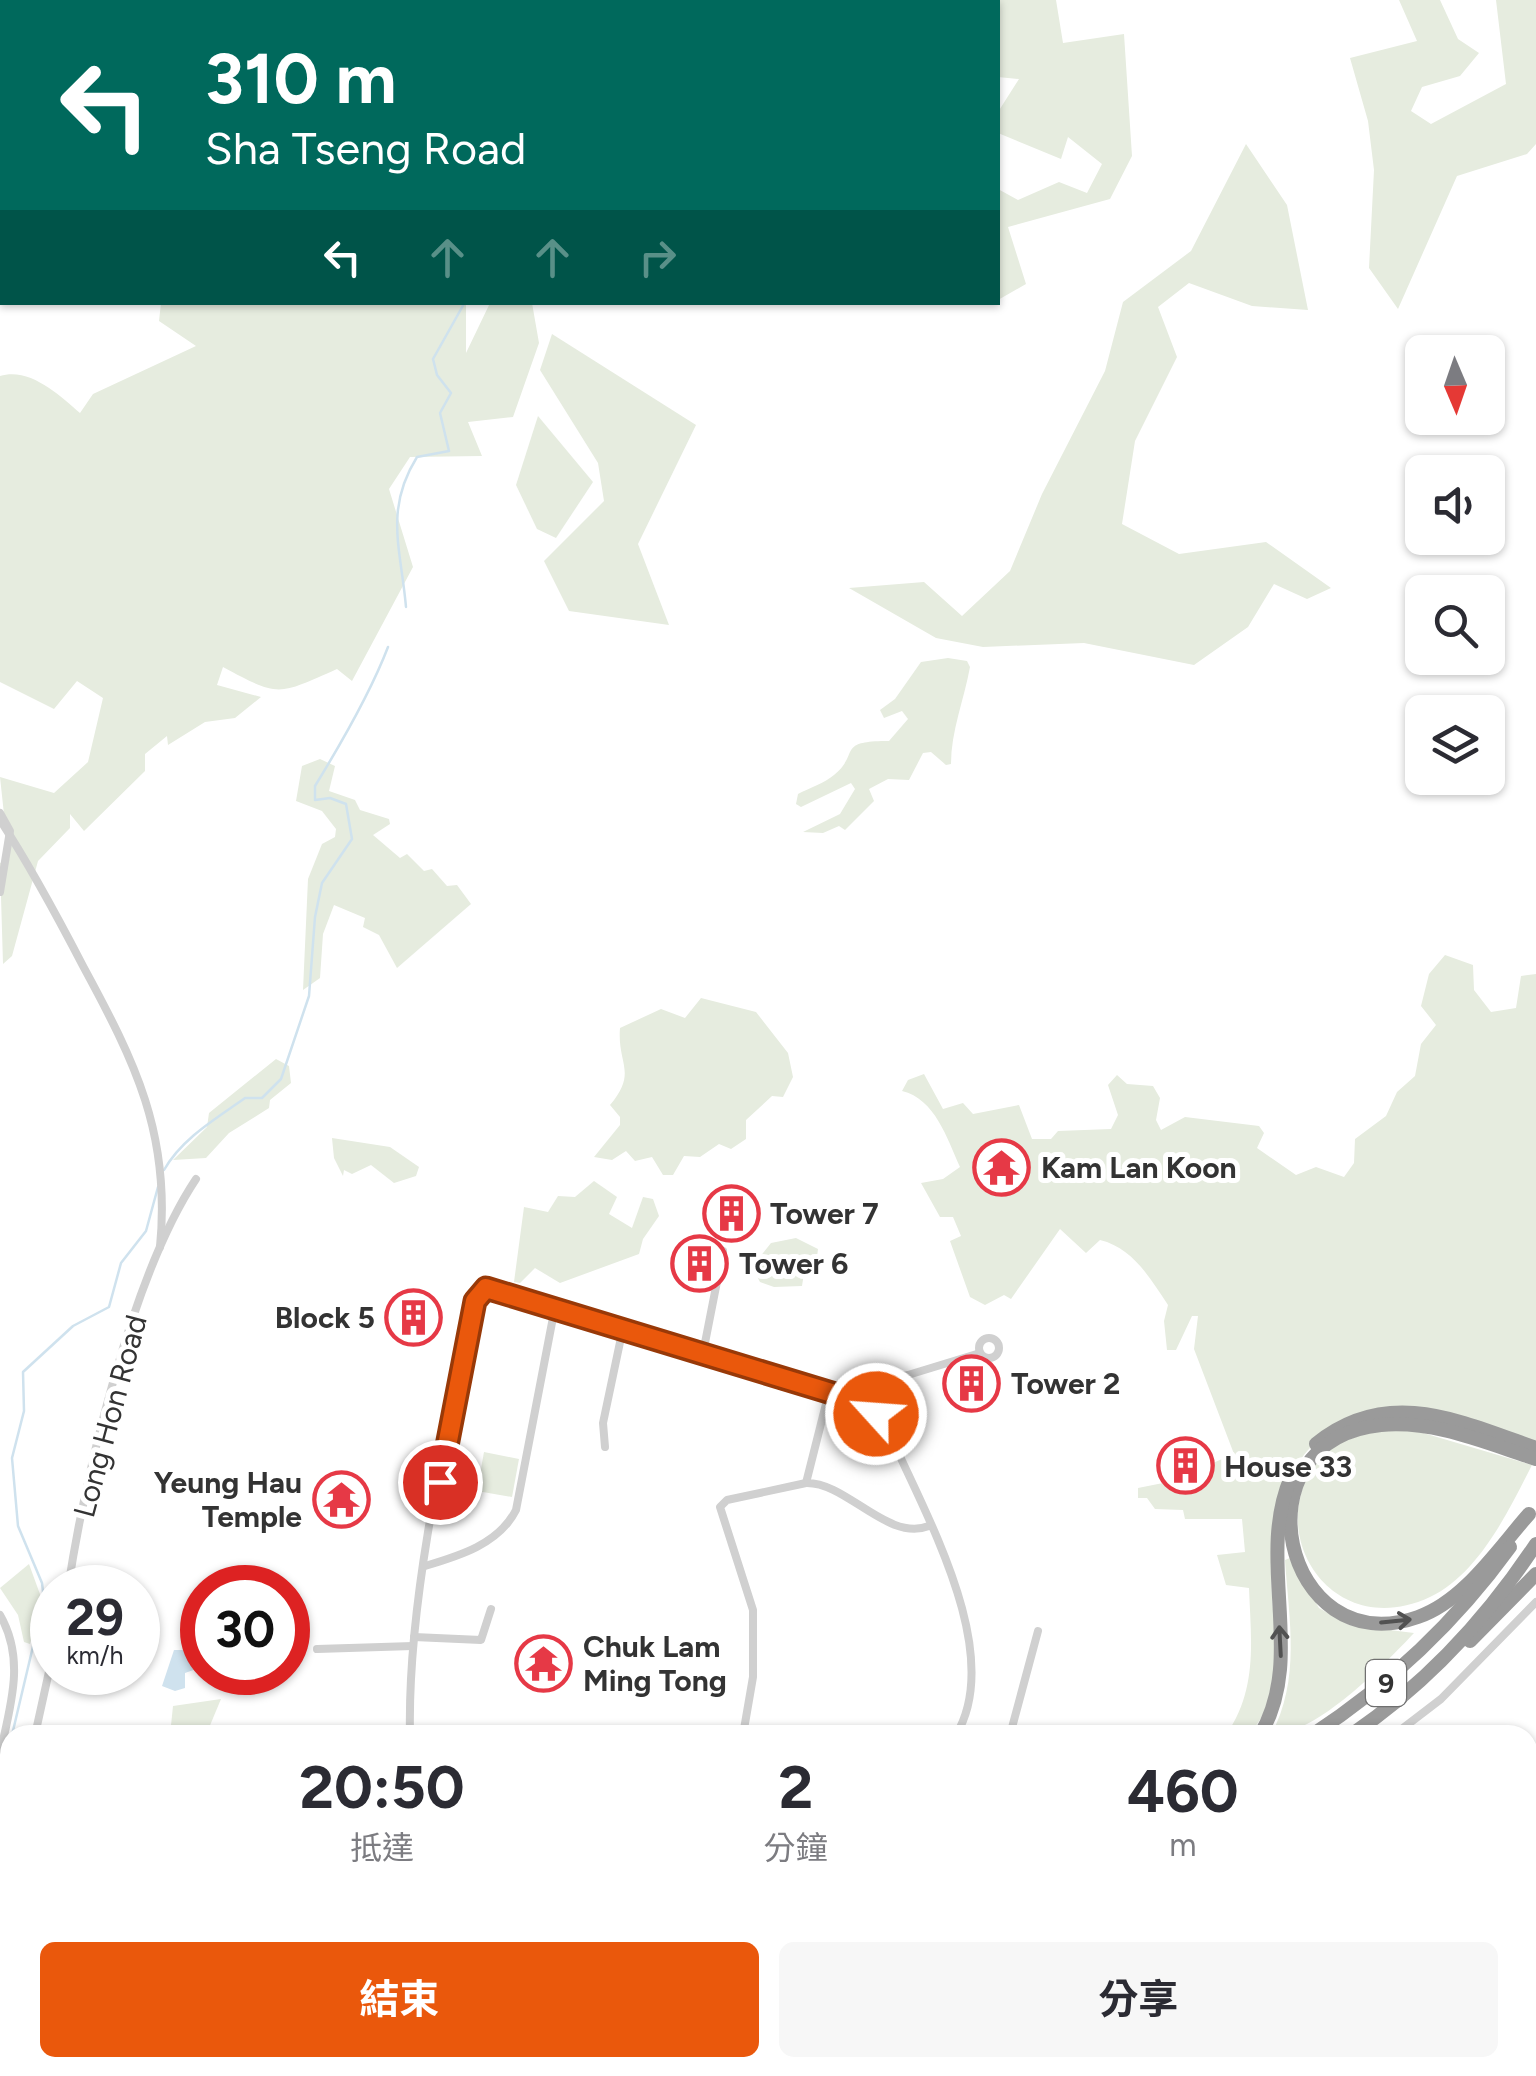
<!DOCTYPE html>
<html lang="zh-TW">
<head>
<meta charset="utf-8">
<style>
	body { margin:0; font-family:Figtree,"Noto Sans TC",sans-serif; background:#f7f7f7; color:#2b2b33; height:100vh; display:flex; flex-direction:column; font-size:38px; white-space:nowrap }
	* { box-sizing:border-box; margin:0 }
	p { font-size:32px; color:#7c7c81 }
	.icon { flex:none; width:55px; height:55px; fill:none; stroke:currentColor; stroke-width:2; stroke-linecap:round; stroke-linejoin:round }
	.map { position:relative; flex:1; overflow:hidden }
	.sheet { position:absolute; left:0px; top:1725px; width:1538px; height:352px; display:flex; flex-direction:column; background:#fff; border-radius:30px 30px 0 0; box-shadow:0 2px 8px #0004 }
	.sheet>* { flex:none }
	.guide { position:absolute; left:0px; top:0px; width:1000px; height:305px; box-shadow:0 2px 8px #0004; background:#00695c; color:#fff; overflow:hidden }
	.needle { width:65px; rotate:178deg }
	.tools { position:absolute; left:1405px; top:335px; display:grid; gap:20px }
	.tools a { display:grid; place-items:center; width:100px; height:100px; border-radius:15px; background:#fff; box-shadow:0 2px 8px #0004; font-size:50px }
	.speed { position:absolute; left:30px; top:1565px; display:flex; gap:20px; font-size:50px; font-weight:700; text-align:center }
	.speed>* { display:grid; place-content:center; width:130px; height:130px; border-radius:50%; background:#fff; box-shadow:0 2px 8px #0004; line-height:1 }
	.speed small { font-size:25px; font-weight:400 }
	.speed .limit { border:15px solid #d22; background:#fff; color:#111 }
	.pin { position:absolute; display:grid; place-items:center; width:85px; height:85px; color:#fff; margin:-42px; border:5px solid #fff; border-radius:50%; box-shadow:0 2px 10px #0007 }
	.me { position:absolute; width:110px; margin:-55px; rotate:296deg; stroke-linejoin:round; filter:drop-shadow(0 0 8px #0008) }
	.turn { display:flex; align-items:center; gap:35px; height:210px; padding:0 40px; font-size:45px }
	.turn .icon { width:130px; height:130px; stroke-width:2.5 }
	.turn b { display:block; font-size:70px; line-height:85px }
	.lanes { display:flex; align-items:center; height:95px; padding:0 40px; background:#0003; justify-content:center; gap:50px; direction:ltr }
	.lanes .off { opacity:.35 }
	.eta { display:flex; justify-content:space-evenly; align-items:center; height:170px; text-align:center }
	.eta b { font-size:60px; font-weight:700; line-height:70px }
	.cta { display:flex; gap:20px; margin-top:auto; padding:20px 40px }
	.cta a { flex:1; height:115px; border-radius:15px; background:#ea580c; color:#fff; font-size:40px; font-weight:700; line-height:115px; text-align:center }
	.cta a+a { background:#f7f7f7; color:#2b2b33 }
	.map>svg:first-child { display:block }
	.green { fill:#e6ecdf }
	.water { fill:#cfe2ee }
	.lines { fill:none; stroke-linecap:round; stroke-linejoin:round }
	.stream { stroke:#cfe2ee; stroke-width:2.5 }
	.minor { stroke:#d0d0d0; stroke-width:8 }
	.primary { stroke:#ababab; stroke-width:12 }
	.motorway { stroke:#9a9a9a; stroke-width:14 }
	.tram { stroke:#888; stroke-width:2.5 }
	.oneway { stroke:#525252 }
	.route-casing { stroke:#983908; stroke-width:25 }
	.route { stroke:#ea580c; stroke-width:18 }
	.labels { text-anchor:middle; dominant-baseline:central; stroke-width:10; stroke-linejoin:round; paint-order:stroke }
	.shield { fill:#fff; stroke:#707070; stroke-width:2.5 }
	.shield-label { font-size:28px; font-weight:bold; fill:#333 }
	.poi-label { font-size:30px; font-weight:bold; fill:#333; stroke:#fff; text-anchor:start }
	.street-label { font-size:30px; fill:#333; stroke:#fff }
</style>
</head>
<body>
<div class="map">
<svg width="1536" height="2076" viewBox="0 0 1536 2076">
	<rect width="100%" height="100%" fill="#fff"/>
	<!-- green -->
	<g class="green">
		<polygon points="971,0 1056,0 1063,43 1124,34 1132,156 1110,199 1008,227 1026,284 998,300 998,189 1018,200 1059,182 1087,193 1102,164 1068,137 1061,159 998,133 998,112 1019,79 998,77 998,2"/>
		<polygon points="1399,0 1440,0 1458,39 1479,53 1460,76 1422,87 1411,111 1431,124 1506,84 1496,0 1536,0 1536,144 1527,154 1457,176 1398,309 1369,268 1374,170 1368,121 1350,58 1417,41"/>
		<polygon points="1246,144 1287,205 1308,310 1252,306 1189,283 1158,307 1177,357 1135,441 1122,524 1179,554 1266,542 1331,588 1307,599 1274,584 1248,627 1194,665 1084,643 983,647 936,638 849,588 924,582 962,616 1010,571 1042,494 1105,371 1123,302 1191,251"/>
		<path d="M161,303H466V353L490,303H532L539,343L513,417L468,422L482,456L410,457L389,489L413,567L352,681L337,669C278,695 280,698 223,667L217,685L261,697L235,718L205,722L168,745L167,736L145,754V771L84,831L70,814V828L38,861L12,956L3,964L0,863L9,861L0,777L54,793L88,762L103,698L77,681L54,709L0,682V376C30,367 59,395 80,413L93,394L196,346L159,321Z"/>
		<polygon points="552,334 696,425 638,544 669,625 569,611 544,561 604,501 598,463 540,370"/>
		<polygon points="538,416 593,482 556,538 537,529 516,485"/>
		<path d="M948,658L967,661L970,667C964,700 951,731 951,764L946,765L931,752L923,753L909,780L888,779L869,789L874,801L845,830L839,826L823,833L803,832L840,814L855,789L851,783L801,807L796,804L798,794C809,788 825,783 834,775C861,753 835,741 889,741L908,719L902,711L884,718L880,710L895,699L921,662Z"/>
		<polygon points="320,759 335,766 329,791 355,800 360,810 389,819 390,824 373,835 400,858 407,854 424,871 432,869 447,886 457,885 471,904 397,968 379,935 363,927 365,918 334,905 323,934 320,978 303,990 308,879 322,844 335,837 336,829 322,811 296,801 302,766"/>
		<path d="M1445,955L1473,965L1474,990L1491,1012L1516,1008L1521,976L1536,974V1444C1500,1433 1457,1412 1420,1409C1317,1400 1268,1480 1271,1575C1272,1631 1289,1688 1249,1735H1226C1258,1689 1251,1641 1249,1588L1226,1585L1217,1555L1245,1552L1242,1519H1185L1183,1510L1155,1509L1147,1498H1138V1488L1168,1482L1234,1454L1194,1349L1198,1316H1192L1176,1350H1167L1164,1321L1168,1305C1150,1278 1133,1248 1100,1240L1086,1253L1060,1229L1011,1299L1004,1295L985,1305L970,1297L950,1241L961,1236L953,1217H940L921,1183L943,1179L960,1167C947,1138 935,1099 902,1091L908,1080L924,1074L943,1109L963,1103L973,1114L1019,1105L1032,1139H1051L1058,1131L1111,1129L1118,1115L1108,1085L1117,1075L1127,1084L1153,1086L1160,1098L1156,1120L1161,1130L1185,1117L1259,1126L1264,1133L1257,1148L1296,1175L1316,1167L1344,1177L1354,1163L1355,1139L1386,1116L1397,1092L1415,1076L1421,1044L1436,1025L1421,1006L1429,974Z"/>
		<path d="M701,998L756,1012L788,1053L793,1077L783,1097L772,1096L746,1120V1139L731,1149L719,1144L700,1157L684,1156L673,1175H663L652,1157L635,1161L626,1151L612,1160L594,1157L620,1125V1117L610,1105C638,1072 617,1064 620,1028L661,1009L685,1018Z"/>
		<polygon points="276,1059 289,1066 291,1083 270,1100 269,1108 229,1133 206,1158 173,1160 207,1127 209,1113"/>
		<polygon points="332,1138 390,1147 419,1167 416,1176 394,1183 371,1165 352,1174 344,1170 343,1176 334,1158"/>
		<polygon points="594,1181 617,1197 609,1214 632,1228 643,1197 653,1199 659,1216 643,1239 639,1254 560,1283 535,1268 520,1283 514,1282 524,1207 548,1212 558,1196 575,1197"/>
		<polygon points="796,1238 818,1249 816,1265 805,1267 802,1286 774,1287 760,1282 752,1267 771,1243"/>
		<path d="M1383,1429L1420,1432L1532,1465C1509,1510 1479,1574 1430,1597C1330,1644 1259,1529 1321,1457C1336,1440 1363,1435 1383,1429Z"/>
		<polygon points="484,1452 519,1459 512,1497 477,1491"/>
		<path d="M1290,1558L1319,1608L1349,1625L1414,1633C1384,1665 1316,1735 1271,1735C1301,1679 1289,1621 1285,1560Z"/>
		<polygon points="29,1564 41,1597 30,1644 24,1642 18,1615 0,1588"/>
		<polygon points="221,1699 206,1735 170,1735 173,1706"/>
	</g>
	<!-- water -->
	<polygon class="water" points="174,1650 184,1650 200,1660 202,1667 185,1673 185,1688 175,1691 162,1686"/>
	<g class="lines">
		<!-- stream -->
		<g class="stream">
			<polyline points="610,0 610,2"/>
			<path d="M406,607C401,549 384,510 417,457L449,451L440,413L451,393L437,375L433,359L465,302"/>
			<path d="M164,1170C182,1138 217,1118 245,1098H262L281,1079L309,996L315,917L322,883L352,839L346,804L330,798L315,800V786C342,742 370,694 388,647"/>
			<polyline points="12,1735 44,1600 42,1583 18,1526 12,1458 24,1411 23,1372 73,1326 109,1307 121,1263 146,1231 158,1187"/>
			<polyline points="0,1787 10,1744"/>
			<polyline points="1528,1790 1536,1765"/>
		</g>
		<!-- minor -->
		<g class="minor">
			<polyline points="0,299 2,298"/>
			<polyline points="0,813 10,831 0,892"/>
			<path d="M0,820C31,867 57,916 83,966C135,1062 171,1134 160,1247"/>
			<circle cx="989" cy="1348" r="10"/>
			<polyline points="703,1353 723,1251"/>
			<path d="M829,1392L806,1483C847,1482 887,1542 929,1526"/>
			<polyline points="839,1395 856,1383 908,1375 980,1353"/>
			<polyline points="605,1447 603,1423 623,1328"/>
			<polyline points="417,1479 440,1482"/>
			<path d="M425,1566C459,1556 499,1544 516,1510L555,1307"/>
			<path d="M68,1588C86,1472 132,1275 196,1179"/>
			<path d="M0,1615C26,1660 10,1707 0,1754"/>
			<polyline points="414,1637 481,1640 491,1609"/>
			<polyline points="317,1649 413,1646"/>
			<polyline points="35,1735 52,1658"/>
			<path d="M410,1735C407,1600 446,1434 475,1301L486,1288L858,1401L889,1432C923,1511 1006,1652 956,1735"/>
			<polyline points="743,1735 753,1677 753,1610 720,1507 727,1500 806,1483"/>
			<polyline points="1010,1735 1038,1631"/>
			<polyline points="1394,1735 1441,1699 1536,1602"/>
			<polyline points="1528,1827 1536,1805"/>
			<polyline points="1,1866 10,1847"/>
			<polyline points="507,2068 510,2076"/>
			<polyline points="1305,2068 1312,2076"/>
			<polyline points="1186,2073 1251,2068"/>
			<polyline points="769,2076 804,2076"/>
			<polyline points="1037,2076 1039,2068"/>
		</g>
		<!-- primary -->
		<g class="primary">
			<polyline points="1,1866 10,1877"/>
			<polyline points="0,1955 10,1939"/>
			<polyline points="1528,2031 1536,2025"/>
			<polyline points="1528,2047 1536,2041"/>
			<polyline points="164,2076 168,2068"/>
			<polyline points="1464,2076 1476,2068"/>
			<polyline points="1487,2076 1500,2068"/>
		</g>
		<!-- motorway -->
		<g class="motorway">
			<path d="M1316,1444C1387,1386 1460,1421 1536,1448"/>
			<path d="M1529,1514C1498,1549 1464,1601 1418,1617C1283,1665 1232,1440 1381,1425C1435,1420 1486,1443 1536,1459"/>
			<polyline points="1470,1641 1536,1574"/>
			<path d="M1260,1735C1307,1657 1255,1560 1291,1477"/>
			<path d="M1312,1735C1390,1684 1455,1623 1510,1547"/>
			<path d="M1351,1735C1425,1685 1487,1618 1536,1544"/>
			<polyline points="0,1969 10,1957"/>
			<polyline points="0,2006 10,2001"/>
			<polyline points="0,2062 10,2064"/>
			<polyline points="26,2068 76,2076"/>
			<polyline points="339,2076 390,2068"/>
			<polyline points="440,2076 478,2068"/>
		</g>
		<!-- tram -->
		<polyline class="tram" points="1523,2076 1536,2067"/>
	</g>
	<!-- one-way arrows -->
	<defs><path id="oneway-shaft" d="M-6 0H5M1.5-3L5.5 0L1.5 3" fill="none" stroke-width="1.6" stroke-linecap="round" stroke-linejoin="round" transform="scale(2.5)"/></defs>
	<g class="oneway">
		<use href="#oneway-shaft" transform="translate(1396 1621) rotate(-6)"/>
		<use href="#oneway-shaft" transform="translate(1280 1641) rotate(-93)"/>
	</g>
	<g class="lines">
		<defs>
			<polyline id="route" points="440,1482 475,1301 486,1288 858,1401 876,1414"/>
		</defs>
		<!-- route casing -->
		<use href="#route" class="route-casing"/>
		<!-- route -->
		<use href="#route" class="route"/>
	</g>
	<!-- icons -->
	<defs>
		<symbol id="temple-ring" viewBox="-11 -11 22 22"><circle r="9.5" fill="#fff" stroke="#e63946" stroke-width="1.5"/><path d="M0-6L5-2H3V0L6.5 2.5H4V6H1.5V3h-3V6H-4V2.5H-6.5L-3 0V-2H-5Z" fill="#e63946"/></symbol>
		<symbol id="building-ring" viewBox="-11 -11 22 22"><circle r="9.5" fill="#fff" stroke="#e63946" stroke-width="1.5"/><path d="M-4-6H4V6H1V3H-1V6H-4ZM-2.5-4.3h1.7v1.8h-1.7ZM.8-4.3h1.7v1.8H.8ZM-2.5-1h1.7V.8h-1.7ZM.8-1h1.7V.8H.8Z" fill="#e63946"/></symbol>
	</defs>
	<g fill-rule="evenodd">
		<use href="#temple-ring" x="970" y="1136" width="63" height="63"/>
		<use href="#building-ring" x="700" y="1182" width="63" height="63"/>
		<use href="#building-ring" x="668" y="1232" width="63" height="63"/>
		<use href="#building-ring" x="382" y="1286" width="63" height="63"/>
		<use href="#building-ring" x="940" y="1352" width="63" height="63"/>
		<use href="#building-ring" x="1154" y="1434" width="63" height="63"/>
		<use href="#temple-ring" x="310" y="1468" width="63" height="63"/>
		<use href="#temple-ring" x="512" y="1632" width="63" height="63"/>
	</g>
	<g class="labels">
		<!-- shield labels -->
		<rect class="shield" x="1366" y="1660" width="40" height="46" rx="8"/>
		<g class="shield-label">
			<text x="1386" y="1683">9</text>
		</g>
		<!-- poi labels -->
		<g class="poi-label">
			<text x="1041" y="1167">Kam Lan Koon</text>
			<text x="770" y="1213">Tower 7</text>
			<text x="739" y="1263">Tower 6</text>
			<text x="375" y="1317" text-anchor="end">Block 5</text>
			<text x="1011" y="1383">Tower 2</text>
			<text x="1224" y="1466">House 33</text>
			<text x="302" y="1482" text-anchor="end">Yeung Hau<tspan x="302" dy="34">Temple</tspan></text>
			<text x="583" y="1646">Chuk Lam<tspan x="583" dy="34">Ming Tong</tspan></text>
		</g>
		<!-- street labels -->
		<g class="street-label">
			<text transform="translate(110 1416) rotate(-75)">Long Hon Road</text>
		</g>
	</g>
</svg>
<div class="tools">
<a><svg class="needle" viewBox="-14 -14 28 28"><path d="M0-13l5 13h-10z" fill="#e53935"/><path d="M0 13l5-13h-10z" fill="#7c7c81"/></svg></a>
<a><svg class="icon" aria-label="sound" viewBox="0 0 24 24"><path d="M4 9h4l5-4v14l-5-4H4zM17 9q2 3 0 6"/></svg></a>
<a><svg class="icon" aria-label="search" viewBox="0 0 24 24"><circle cx="10" cy="10" r="6"/><path d="M15 15l6 6"/></svg></a>
<a><svg class="icon" aria-label="layers" viewBox="0 0 24 24"><path d="M12 4l9 5-9 5-9-5zM3 14l9 5 9-5"/></svg></a>
</div>
<div class="speed"><div>29<small>km/h</small></div><div class="limit">30</div></div>
<div class="pin" style="left:440px;top:1482px;background:#d93025"><svg class="icon" aria-label="arrive" viewBox="0 0 24 24"><path d="M6 21V4h12l-3 4 3 4H6"/></svg></div>
<svg class="me" style="left:876px;top:1414px" viewBox="-20 -20 40 40"><circle r="17" fill="#ea580c" stroke="#fff" stroke-width="3"/><path d="M0-11L8 9 0 5-8 9z" fill="#fff"/></svg>
<div class="guide">
<div class="turn"><svg class="icon" aria-label="left" viewBox="0 0 24 24"><path d="M17 20v-9H6M10 6l-5 5 5 5"/></svg><div><b>310 m</b>Sha Tseng Road</div></div>
<div class="lanes"><svg class="icon" aria-label="left" viewBox="0 0 24 24"><path d="M17 20v-9H6M10 6l-5 5 5 5"/></svg><svg class="icon off" aria-label="ahead" viewBox="0 0 24 24"><path d="M12 20V5M6 11l6-6 6 6"/></svg><svg class="icon off" aria-label="ahead" viewBox="0 0 24 24"><path d="M12 20V5M6 11l6-6 6 6"/></svg><svg class="icon off" aria-label="right" viewBox="0 0 24 24"><path d="M7 20v-9h11M14 6l5 5-5 5"/></svg></div>
</div>
<section class="sheet">
<div class="eta">
<div><b>20:50</b><p>抵達</p></div>
<div><b>2</b><p>分鐘</p></div>
<div><b>460</b><p>m</p></div>
</div>
<div class="cta"><a>結束</a><a>分享</a></div>
</section>
</div>
</body>
</html>
